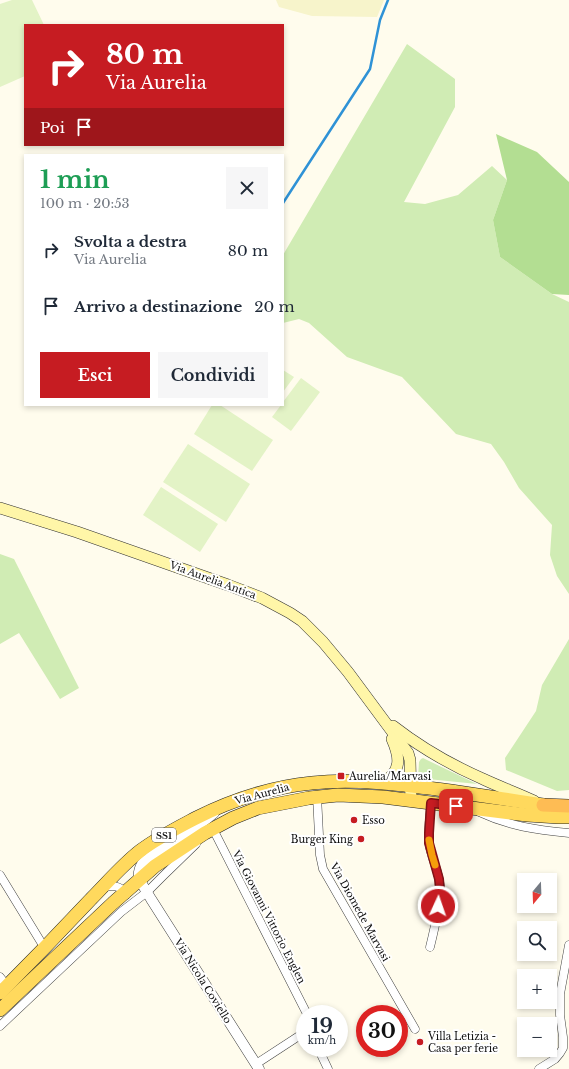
<!DOCTYPE html>
<html lang="it">
<head>
<meta charset="utf-8">
<style>
	body { margin:0; font-family:"Libre Baskerville",serif; background:#f6f6f7; color:#1f2937; height:100vh; display:flex; flex-direction:column; font-size:15px; white-space:nowrap }
	* { box-sizing:border-box; margin:0 }
	p { font-size:13px; color:#747a83 }
	.icon { flex:none; width:22px; height:22px; fill:none; stroke:currentColor; stroke-width:2; stroke-linecap:round; stroke-linejoin:round }
	.map { position:relative; flex:1; overflow:hidden }
	.details { position:absolute; left:24px; top:154px; width:260px; height:252px; display:flex; flex-direction:column; background:#fff; border-radius:0px; box-shadow:0 2px 6px #0003 }
	.details>* { flex:none }
	.hud { position:absolute; left:24px; top:24px; width:260px; height:122px; border-radius:0px; box-shadow:0 2px 6px #0003; background:#c61c22; color:#fff; overflow:hidden }
	.needle { width:26px; rotate:199deg }
	.controls { position:absolute; left:517px; top:873px; display:grid; gap:8px }
	.controls a { display:grid; place-items:center; width:40px; height:40px; border-radius:0px; background:#fff; box-shadow:0 2px 6px #0003; font-size:20px }
	.speed { position:absolute; left:296px; top:1005px; display:flex; gap:8px; font-size:20px; font-weight:700; text-align:center }
	.speed>* { display:grid; place-content:center; width:52px; height:52px; border-radius:50%; background:#fff; box-shadow:0 2px 6px #0003; line-height:1 }
	.speed small { font-size:10px; font-weight:400 }
	.speed .limit { border:6px solid #d22; background:#fff; color:#111 }
	.pin { position:absolute; display:grid; place-items:center; width:34px; height:34px; color:#fff; margin:-17px; border-radius:8px; box-shadow:0 2px 6px #0006 }
	.me { position:absolute; width:44px; margin:-22px; rotate:3deg; stroke-linejoin:round; filter:drop-shadow(0 0 3px #0008) }
	.turn { display:flex; align-items:center; gap:14px; height:84px; padding:0 16px; font-size:18px }
	.turn .icon { width:52px; height:52px; stroke-width:2.5 }
	.turn b { display:block; font-size:28px; line-height:34px }
	.then { display:flex; align-items:center; height:38px; padding:0 16px; background:#0003; gap:8px; font-size:15px }
	.round { display:grid; place-items:center; flex:none; width:42px; height:42px; border-radius:0px; background:#f6f6f7 }
	.headline { display:flex; align-items:center; justify-content:space-between; height:68px; padding:0 16px }
	h1 { font-size:24px; font-weight:800; line-height:30px; color:#1e9e55 }
	.action { display:flex; gap:8px; margin-top:auto; padding:8px 16px }
	.action a { flex:1; height:46px; border-radius:0px; background:#c61c22; color:#fff; font-size:16px; font-weight:800; line-height:46px; text-align:center }
	.action a+a { background:#f6f6f7; color:#1f2937 }
	ul { padding:0; list-style:none }
	li { display:flex; align-items:center; gap:12px; height:56px; padding:0 16px }
	li div { flex:1 }
	li b { display:block; font-size:15px }
	li em { font-style:normal }
	.map>svg:first-child { display:block }
	.farmland { fill:#f7f4cb }
	.green { fill:#d0ecb4 }
	.forest { fill:#b3de92 }
	.pitch { fill:#e3f3c6 }
	.lines { fill:none; stroke-linecap:round; stroke-linejoin:round }
	.stream { stroke:#2f92d6; stroke-width:2.5 }
	.minor-casing { stroke:#404040; stroke-width:9 }
	.tertiary-casing { stroke:#404040; stroke-width:11 }
	.secondary-casing { stroke:#2f2f2f; stroke-width:12 }
	.primary-casing { stroke:#1e1e1e; stroke-width:14 }
	.trunk-casing { stroke:#1e1e1e; stroke-width:14 }
	.minor { stroke:#fff; stroke-width:8 }
	.tertiary { stroke:#fff; stroke-width:10 }
	.secondary { stroke:#fff6a8; stroke-width:11 }
	.primary { stroke:#ffd95d; stroke-width:13 }
	.trunk { stroke:#febc54; stroke-width:13 }
	.route-casing { stroke:#811216; stroke-width:10 }
	.route { stroke:#c61c22; stroke-width:7 }
	.slow { stroke:#f59e0b; stroke-width:7 }
	.poi-dot { fill:#c61c22; stroke:#fff; stroke-width:1.5 }
	.labels { text-anchor:middle; dominant-baseline:central; stroke-width:4; stroke-linejoin:round; paint-order:stroke }
	.shield { fill:#fff; stroke:#565656; stroke-width:1 }
	.shield-label { font-size:9px; font-weight:bold; fill:#0d0d0d }
	.street-label { font-size:10px; fill:#0d0d0d; stroke:#fff }
	.poi-label { font-size:10px; fill:#0d0d0d; stroke:#fff; text-anchor:start }
</style>
</head>
<body>
<div class="map">
<svg width="569" height="1069" viewBox="0 0 569 1069">
	<rect width="100%" height="100%" fill="#fffced"/>
	<!-- farmland -->
	<polygon class="farmland" points="276,0 384,0 377,17 312,16 279,7"/>
	<!-- green -->
	<g class="green">
		<polygon points="407,44 455,79 455,107 404,202 425,204 458,195 492,166 507,180 493,220 500,257 552,294 569,302 569,594 557,576 550,555 552,525 519,488 504,462 491,444 456,434 402,377 347,357 309,323 299,319 283,323 283,255"/>
		<polygon points="0,554 14,559 79,688 60,699 19,633 0,644"/>
		<polygon points="569,639 569,790 557,791 506,770 505,758 536,711 542,685"/>
		<polygon points="423,758 427,760 477,784 418,778 419,762 421,759"/>
	</g>
	<!-- forest -->
	<polygon class="forest" points="496,134 537,152 569,182 569,295 552,294 500,257 493,220 507,180"/>
	<!-- pitch -->
	<g class="pitch">
		<polygon points="12,0 32,0 44,25 25,25 25,76 0,87 0,4"/>
		<polygon points="283,370 294,377 283,392"/>
		<polygon points="301,378 320,392 291,431 272,417 281,405 283,405 283,402"/>
		<polygon points="212,405 220,405 273,440 252,471 194,434"/>
		<polygon points="188,444 250,484 226,522 163,482"/>
		<polygon points="161,487 218,524 200,552 143,515"/>
	</g>
	<g class="lines">
		<!-- stream -->
		<polyline class="stream" points="283,203 370,69 380,20 388,0"/>
		<defs>
			<g id="minor">
				<polyline points="317,796 320,855 323,869 415,1029"/>
				<path d="M479,812C509,826 536,830 569,833"/>
				<polyline points="213,829 307,1014"/>
				<polyline points="0,875 44,947"/>
				<path d="M102,889C111,884 121,885 126,895"/>
				<path d="M430,947C435,927 440,906 440,886C439,871 431,858 429,843C428,830 430,816 431,803"/>
				<polyline points="0,977 7,986"/>
				<polyline points="0,1026 121,912 147,892 164,875 196,844"/>
				<polyline points="318,1048 328,1069"/>
				<polyline points="256,1064 305,1032"/>
				<polyline points="539,1069 555,1059 560,1053 563,1048 563,1037 560,1015 560,994 569,945"/>
			</g>
			<path id="tertiary" d="M214,813C196,829 175,839 157,852C152,856 146,859 142,864C139,869 138,873 139,879L151,899L259,1069"/>
			<g id="secondary">
				<polyline points="0,508 77,532 228,585 262,598 290,613 302,621 323,642 348,672 408,753 410,760 411,801"/>
				<path d="M393,726C420,747 451,765 483,779C500,787 517,793 534,801"/>
				<path d="M383,783C402,771 400,757 392,739"/>
			</g>
			<g id="primary">
				<path d="M0,993C31,962 61,931 91,899C107,883 122,865 140,851C157,838 177,828 196,818C232,800 271,787 312,783C358,778 405,785 451,791C482,796 513,800 543,805"/>
				<polyline points="0,1010 113,903 155,866 205,833 233,818 258,808 309,798 338,795 383,797 527,815 558,817 569,817"/>
			</g>
			<polyline id="trunk" points="543,805 569,806"/>
		</defs>
		<!-- minor casing -->
		<use href="#minor" class="minor-casing"/>
		<!-- tertiary casing -->
		<use href="#tertiary" class="tertiary-casing"/>
		<!-- secondary casing -->
		<use href="#secondary" class="secondary-casing"/>
		<!-- primary casing -->
		<use href="#primary" class="primary-casing"/>
		<!-- trunk casing -->
		<use href="#trunk" class="trunk-casing"/>
		<!-- minor -->
		<use href="#minor" class="minor"/>
		<!-- tertiary -->
		<use href="#tertiary" class="tertiary"/>
		<!-- secondary -->
		<use href="#secondary" class="secondary"/>
		<!-- primary -->
		<use href="#primary" class="primary"/>
		<!-- trunk -->
		<use href="#trunk" class="trunk"/>
	</g>
	<g class="lines">
		<defs>
			<polyline id="route" points="438,906 440,890 439,879 429,843 429,833 431,803 456,806"/>
		</defs>
		<!-- route casing -->
		<use href="#route" class="route-casing"/>
		<!-- route -->
		<use href="#route" class="route"/>
		<!-- slow -->
		<polyline class="slow" points="429,840 432,855 435,865"/>
	</g>
	<!-- markers -->
	<g class="poi-dot">
		<rect x="337" y="772" width="8" height="8" rx="2"/>
		<circle cx="354" cy="820" r="4"/>
		<circle cx="361" cy="839" r="4"/>
		<circle cx="420" cy="1042" r="4"/>
	</g>
	<g class="labels">
		<!-- shield labels -->
		<rect class="shield" x="152" y="828" width="24" height="14" rx="3"/>
		<g class="shield-label">
			<text x="164" y="835">SS1</text>
		</g>
		<!-- street labels -->
		<g class="street-label">
			<text transform="translate(213 580) rotate(20)">Via Aurelia Antica</text>
			<text transform="translate(262 794) rotate(-15)">Via Aurelia</text>
			<text transform="translate(360 912) rotate(61)">Via Diomede Marvasi</text>
			<text transform="translate(269 917) rotate(63)">Via Giovanni Vittorio Englen</text>
			<text transform="translate(203 981) rotate(58)">Via Nicola Coviello</text>
		</g>
		<!-- poi labels -->
		<g class="poi-label">
			<text x="349" y="776">Aurelia/Marvasi</text>
			<text x="362" y="820">Esso</text>
			<text x="353" y="839" text-anchor="end">Burger King</text>
			<text x="428" y="1036">Villa Letizia -<tspan x="428" dy="12">Casa per ferie</tspan></text>
		</g>
	</g>
</svg>
<div class="controls">
<a><svg class="needle" viewBox="-14 -14 28 28"><path d="M0-13l5 13h-10z" fill="#e53935"/><path d="M0 13l5-13h-10z" fill="#747a83"/></svg></a>
<a><svg class="icon" aria-label="search" viewBox="0 0 24 24"><circle cx="10" cy="10" r="6"/><path d="M15 15l6 6"/></svg></a>
<a>+</a>
<a>−</a>
</div>
<div class="speed"><div>19<small>km/h</small></div><div class="limit">30</div></div>
<div class="pin" style="left:456px;top:806px;background:#d93025"><svg class="icon" aria-label="arrive" viewBox="0 0 24 24"><path d="M6 21V4h12l-3 4 3 4H6"/></svg></div>
<svg class="me" style="left:438px;top:906px" viewBox="-20 -20 40 40"><circle r="17" fill="#c61c22" stroke="#fff" stroke-width="3"/><path d="M0-11L8 9 0 5-8 9z" fill="#fff"/></svg>
<div class="hud">
<div class="turn"><svg class="icon" aria-label="right" viewBox="0 0 24 24"><path d="M7 20v-9h11M14 6l5 5-5 5"/></svg><div><b>80 m</b>Via Aurelia</div></div>
<div class="then">Poi<svg class="icon" aria-label="arrive" viewBox="0 0 24 24"><path d="M6 21V4h12l-3 4 3 4H6"/></svg></div>
</div>
<section class="details">
<div class="headline"><div><h1>1 min</h1><p>100 m · 20:53</p></div><a class="round"><svg class="icon" aria-label="close" viewBox="0 0 24 24"><path d="M6 6l12 12M18 6L6 18"/></svg></a></div>
<ul>
<li><svg class="icon" aria-label="right" viewBox="0 0 24 24"><path d="M7 20v-9h11M14 6l5 5-5 5"/></svg><div><b>Svolta a destra</b><p>Via Aurelia</p></div><em>80 m</em></li>
<li><svg class="icon" aria-label="arrive" viewBox="0 0 24 24"><path d="M6 21V4h12l-3 4 3 4H6"/></svg><div><b>Arrivo a destinazione</b></div><em>20 m</em></li>
</ul>
<div class="action"><a>Esci</a><a>Condividi</a></div>
</section>
</div>
</body>
</html>
